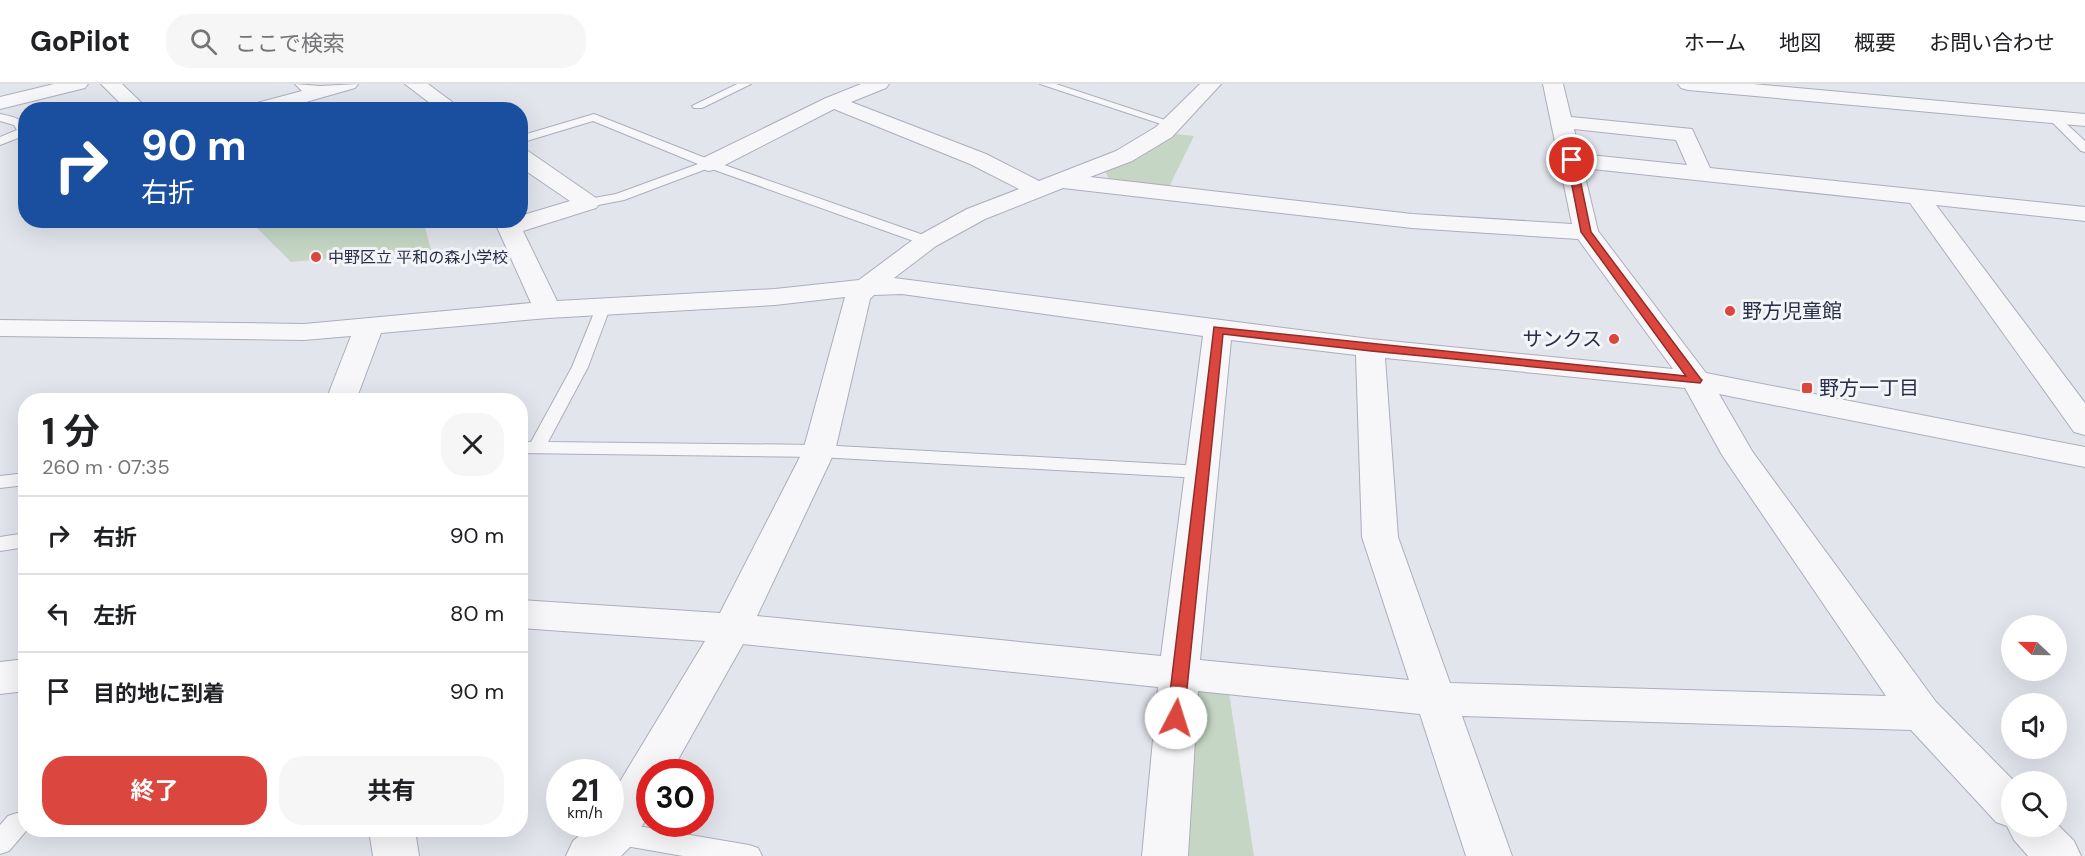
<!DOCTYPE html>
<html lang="ja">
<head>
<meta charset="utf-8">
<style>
	body { margin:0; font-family:"DM Sans","Noto Sans JP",sans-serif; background:#f6f6f6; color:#202124; height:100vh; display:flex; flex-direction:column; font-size:22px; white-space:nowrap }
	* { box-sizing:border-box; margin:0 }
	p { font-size:20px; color:#757577 }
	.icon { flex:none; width:33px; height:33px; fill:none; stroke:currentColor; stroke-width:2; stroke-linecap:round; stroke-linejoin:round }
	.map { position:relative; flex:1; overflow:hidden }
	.side { position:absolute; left:18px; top:309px; width:510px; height:444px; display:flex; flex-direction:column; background:#fff; border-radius:24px; box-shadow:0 6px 24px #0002 }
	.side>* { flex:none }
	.top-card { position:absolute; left:18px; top:18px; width:510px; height:126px; border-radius:24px; box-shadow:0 6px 24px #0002; background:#1a4fa0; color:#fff; overflow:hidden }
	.needle { width:39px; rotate:292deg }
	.buttons { position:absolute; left:2001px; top:531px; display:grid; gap:12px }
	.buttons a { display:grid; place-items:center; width:66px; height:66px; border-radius:50%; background:#fff; box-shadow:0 6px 24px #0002; font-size:30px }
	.speed { position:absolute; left:546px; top:675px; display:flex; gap:12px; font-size:30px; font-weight:700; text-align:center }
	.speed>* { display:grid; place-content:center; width:78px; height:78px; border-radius:50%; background:#fff; box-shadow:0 6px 24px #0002; line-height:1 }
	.speed small { font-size:15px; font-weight:400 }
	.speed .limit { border:9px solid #d22; background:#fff; color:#111 }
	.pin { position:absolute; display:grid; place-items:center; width:51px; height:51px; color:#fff; margin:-26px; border:3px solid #fff; border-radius:50%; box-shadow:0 2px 6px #0007 }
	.me { position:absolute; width:66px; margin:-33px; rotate:5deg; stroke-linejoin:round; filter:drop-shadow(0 0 4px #0008) }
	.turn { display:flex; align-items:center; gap:21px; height:126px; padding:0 24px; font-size:27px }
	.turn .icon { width:78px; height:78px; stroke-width:2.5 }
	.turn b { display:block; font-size:42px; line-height:51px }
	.round { display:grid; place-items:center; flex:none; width:63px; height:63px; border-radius:24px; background:#f6f6f6 }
	.summary { display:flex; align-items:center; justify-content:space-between; height:102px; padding:0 24px }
	h1 { font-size:36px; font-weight:700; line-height:45px }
	.cta { display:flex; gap:12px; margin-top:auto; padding:12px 24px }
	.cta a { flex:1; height:69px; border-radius:24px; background:#db473e; color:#fff; font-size:24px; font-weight:700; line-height:69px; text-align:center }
	.cta a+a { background:#f6f6f6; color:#202124 }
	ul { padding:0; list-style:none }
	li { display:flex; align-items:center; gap:18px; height:78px; padding:0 24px; border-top:2px solid #e0e0e0 }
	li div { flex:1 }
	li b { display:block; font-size:22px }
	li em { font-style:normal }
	header { display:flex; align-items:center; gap:36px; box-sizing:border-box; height:84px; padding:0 30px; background:#fff; border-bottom:2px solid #e0e0e0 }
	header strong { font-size:28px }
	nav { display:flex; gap:33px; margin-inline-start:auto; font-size:21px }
	.search { width:420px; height:54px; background:#f6f6f6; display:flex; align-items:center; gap:15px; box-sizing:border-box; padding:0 21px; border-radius:24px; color:#757577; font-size:22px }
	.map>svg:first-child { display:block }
	.green { fill:#c5d7c4 }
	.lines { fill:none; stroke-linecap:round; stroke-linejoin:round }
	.lane-casing { stroke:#abaebb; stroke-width:2 }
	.street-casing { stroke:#abaebb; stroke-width:2 }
	.lane { fill:#f7f7fa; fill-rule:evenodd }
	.street { fill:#f7f7fa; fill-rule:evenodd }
	.route { fill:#db473e; stroke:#8e2e28; stroke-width:1.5 }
	.poi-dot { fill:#db473e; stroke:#f4f5f9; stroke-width:2 }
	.labels { text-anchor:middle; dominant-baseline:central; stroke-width:6; stroke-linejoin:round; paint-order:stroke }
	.far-poi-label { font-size:16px; fill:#292e47; stroke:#f4f5f9; text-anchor:start }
	.poi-label { font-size:20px; fill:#292e47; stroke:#f4f5f9; text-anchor:start }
</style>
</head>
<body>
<header>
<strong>GoPilot</strong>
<div class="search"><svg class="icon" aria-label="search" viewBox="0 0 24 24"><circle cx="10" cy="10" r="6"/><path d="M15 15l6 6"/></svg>ここで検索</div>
<nav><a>ホーム</a><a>地図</a><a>概要</a><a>お問い合わせ</a></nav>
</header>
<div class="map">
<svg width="2085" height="772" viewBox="0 0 2085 772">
	<rect width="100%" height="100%" fill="#e3e5ed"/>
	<!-- green -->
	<g class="green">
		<polygon points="1176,50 1194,52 1168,105 1111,99 1104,85 1133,76"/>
		<polygon points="250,137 430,137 425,143 431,166 291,178"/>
		<polygon points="1188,596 1228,602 1254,772 1177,772"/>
	</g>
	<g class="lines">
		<defs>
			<g id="lane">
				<polygon points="737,0 751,0 702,24 694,24 692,22"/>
				<polygon points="1040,0 1056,0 1177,40 1171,43 1167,42"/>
				<path d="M0,30C14,33 26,34 26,51L0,61V53L17,46L14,41L0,37Z"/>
				<polygon points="594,30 713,77 932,154 934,157 927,161 922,160 709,84 624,116 588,123 583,122 582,119 583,116 616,110 698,80 593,37 520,59 520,52"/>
				<polygon points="2054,31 2058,32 2085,57 2085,68 2081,67 2050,36 2050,32"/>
				<polygon points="603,220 610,224 588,283 548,358 819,361 1201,382 1207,384 1210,388 1207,392 1201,394 819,373 520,369 520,357 531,358 572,283 596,224"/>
				<polygon points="26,389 26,401 0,404 0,392"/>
				<polygon points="26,449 26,463 0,467 0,453"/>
				<polygon points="17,729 26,732 27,746 9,767 0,770 0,741 8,732"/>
				<polygon points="614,738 749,761 758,764 762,772 683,772 614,760 605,757 602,749 605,741"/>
			</g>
			<g id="street">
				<polygon points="54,0 88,0 85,4 0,25 0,13"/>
				<polygon points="101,0 122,0 149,26 127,26"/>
				<polygon points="295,0 320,2 358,0 355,4 278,26 243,26 246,22 302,7"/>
				<polygon points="405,0 428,0 463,26 439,26"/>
				<path d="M861,0H889L886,4L851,18L986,70L1039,97L1116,67L1156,43L1200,0H1221L1172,53L1132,77L1090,93L1412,130L1572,140L1543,0H1563L1571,33L1692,45L1710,84L2085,123V137L1936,121L2085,319V351L2074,348L1910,119L1583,84L1598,147L1706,289L2085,363V383L1719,310L1752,367L1936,618L2015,698H2012V742H2056V739L2074,757L2081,772H2028L2014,756L2007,742L1996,738L1911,646L1462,632L1512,772H1466L1420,630L1198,607L1188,772H1142L1158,603L743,560L671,688H650V728L630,763L621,772H566L573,757L592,740H610V714L705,557L520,544V516L720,529L803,367L845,213L775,221L548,234L381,249L356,316H326L351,252L304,256L0,252V236L304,240L531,219L497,143L500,138L520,136V132L570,117L520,83V66L528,67L596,114L600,119L596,124L523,147L557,217L775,205L859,196L918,152L967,125L1019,105L970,80L834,25L717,85L709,87L701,85L698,80L701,75L826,14ZM1574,45L1676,56L1687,81L1580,70ZM1063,104L1412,144L1578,155L1673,285L1370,255L894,194L936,162L985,135ZM902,210L1203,252L1161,572L757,532L835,367L870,215L874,211ZM1231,256L1356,271L1362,453L1409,596L1200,576ZM1385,274L1685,304L1722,371L1886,612L1450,599L1398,453Z"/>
				<polygon points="1678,0 1753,0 2085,30 2085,42 1688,6 1681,4"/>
				<polygon points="26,575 26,607 0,610 0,578"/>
				<polygon points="369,746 415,746 419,772 373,772"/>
			</g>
		</defs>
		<!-- lane casing -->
		<use href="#lane" class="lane-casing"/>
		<!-- street casing -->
		<use href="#street" class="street-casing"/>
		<!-- lane -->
		<use href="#lane" class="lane"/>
		<!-- street -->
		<use href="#street" class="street"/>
	</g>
	<!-- route -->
	<polygon class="route" points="1572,73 1576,76 1591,148 1700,294 1702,296 1700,299 1371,267 1223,250 1184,634 1182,639 1176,641 1169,639 1167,634 1214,243 1686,292 1581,148 1567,76"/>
	<!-- markers -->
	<g class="poi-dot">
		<circle cx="316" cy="173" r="6"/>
		<circle cx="1730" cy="227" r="6"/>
		<circle cx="1614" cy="255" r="6"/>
		<rect x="1801" y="298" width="12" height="12" rx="3"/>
	</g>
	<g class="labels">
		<!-- far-poi labels -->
		<g class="far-poi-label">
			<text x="328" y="173">中野区立 平和の森小学校</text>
		</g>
		<!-- poi labels -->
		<g class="poi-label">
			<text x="1742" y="227">野方児童館</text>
			<text x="1602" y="255" text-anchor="end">サンクス</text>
			<text x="1819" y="304">野方一丁目</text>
		</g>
	</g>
</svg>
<div class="buttons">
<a><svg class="needle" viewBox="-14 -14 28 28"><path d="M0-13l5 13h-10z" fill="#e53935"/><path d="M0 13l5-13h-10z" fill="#757577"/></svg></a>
<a><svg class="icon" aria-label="sound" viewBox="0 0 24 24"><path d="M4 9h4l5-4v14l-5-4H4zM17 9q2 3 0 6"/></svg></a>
<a><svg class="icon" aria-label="search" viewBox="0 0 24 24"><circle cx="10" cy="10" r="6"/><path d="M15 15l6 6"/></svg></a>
</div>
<div class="speed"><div>21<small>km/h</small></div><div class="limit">30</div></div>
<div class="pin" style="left:1572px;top:76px;background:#d93025"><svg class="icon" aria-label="arrive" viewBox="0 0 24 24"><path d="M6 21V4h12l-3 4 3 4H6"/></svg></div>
<svg class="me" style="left:1176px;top:634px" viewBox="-20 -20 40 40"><circle r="19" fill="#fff"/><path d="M0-13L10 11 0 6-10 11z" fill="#db473e"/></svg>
<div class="top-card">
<div class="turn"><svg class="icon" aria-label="right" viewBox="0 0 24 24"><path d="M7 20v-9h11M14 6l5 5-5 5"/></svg><div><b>90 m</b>右折</div></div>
</div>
<section class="side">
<div class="summary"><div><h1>1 分</h1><p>260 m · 07:35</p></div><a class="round"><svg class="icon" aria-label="close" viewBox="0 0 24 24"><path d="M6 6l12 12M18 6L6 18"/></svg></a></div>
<ul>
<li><svg class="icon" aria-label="right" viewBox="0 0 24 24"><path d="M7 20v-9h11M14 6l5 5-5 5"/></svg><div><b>右折</b></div><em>90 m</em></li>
<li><svg class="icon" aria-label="left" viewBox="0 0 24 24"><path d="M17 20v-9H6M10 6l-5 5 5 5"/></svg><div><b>左折</b></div><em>80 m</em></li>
<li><svg class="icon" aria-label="arrive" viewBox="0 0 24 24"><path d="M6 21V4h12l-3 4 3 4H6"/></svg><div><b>目的地に到着</b></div><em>90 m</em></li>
</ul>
<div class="cta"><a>終了</a><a>共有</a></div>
</section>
</div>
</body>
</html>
